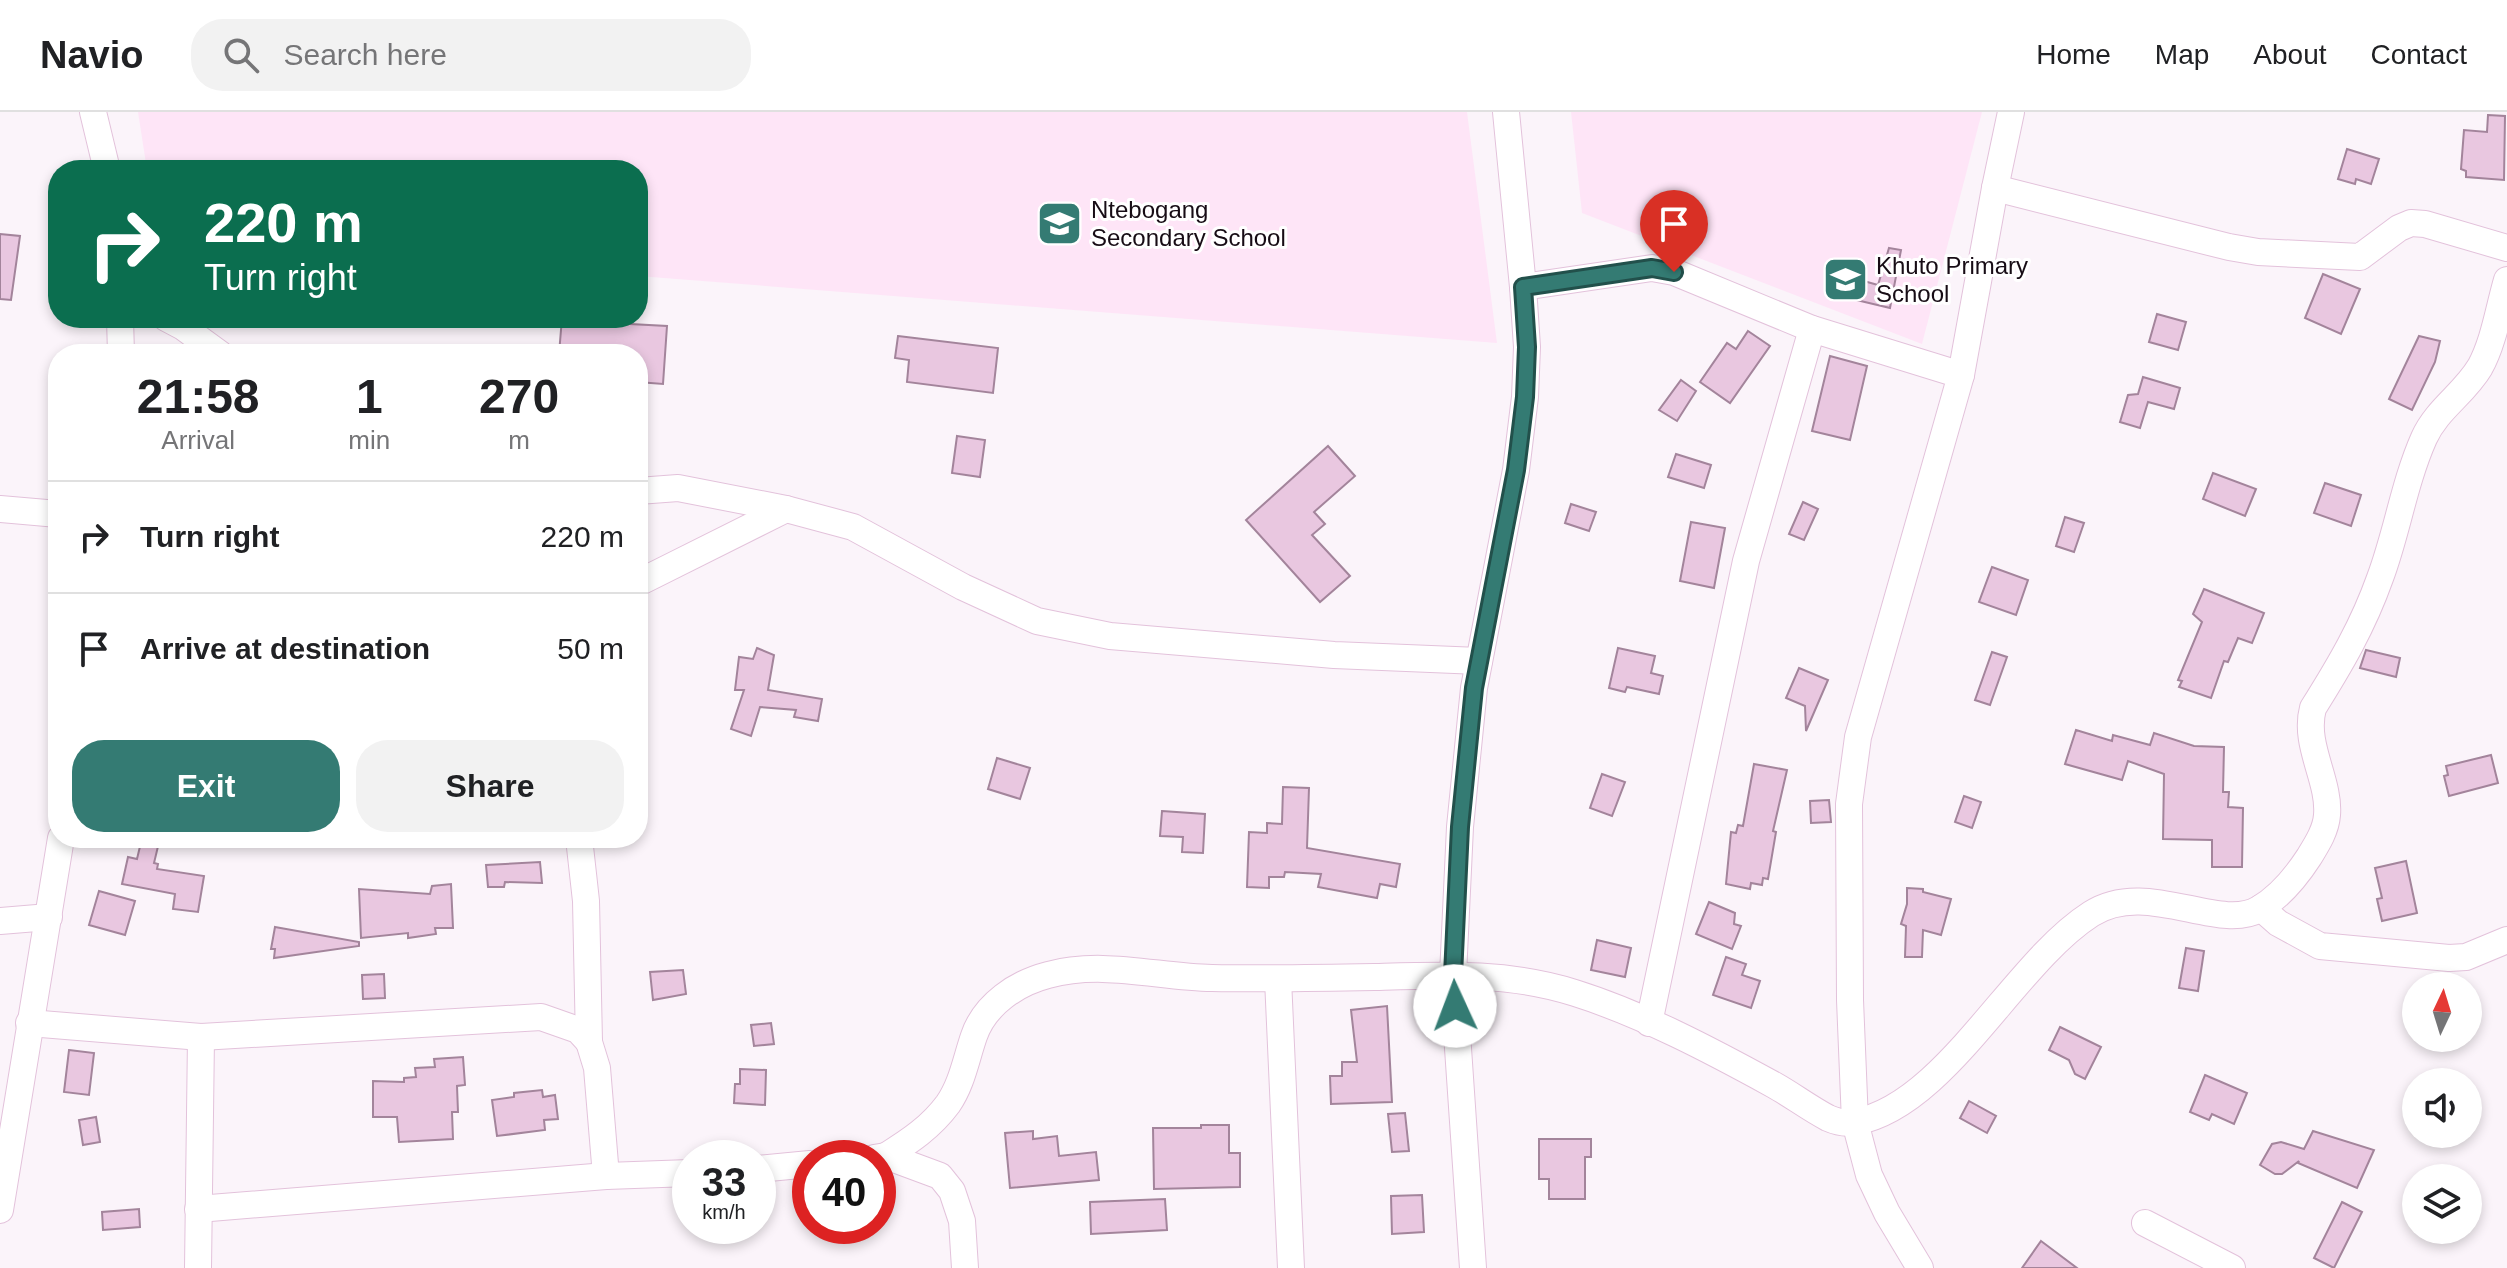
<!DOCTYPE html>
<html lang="en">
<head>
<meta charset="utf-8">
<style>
	body { margin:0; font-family:Arial,sans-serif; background:#f2f2f2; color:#202124; height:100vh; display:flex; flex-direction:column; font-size:30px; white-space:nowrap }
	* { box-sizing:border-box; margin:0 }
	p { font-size:26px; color:#757577 }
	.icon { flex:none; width:44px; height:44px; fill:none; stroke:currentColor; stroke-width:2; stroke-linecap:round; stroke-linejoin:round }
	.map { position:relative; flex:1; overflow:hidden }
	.drawer { position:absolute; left:48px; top:232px; width:600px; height:504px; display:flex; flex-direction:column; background:#fff; border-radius:32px; box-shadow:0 4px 12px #0003 }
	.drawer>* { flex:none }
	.guide { position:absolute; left:48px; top:48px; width:600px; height:168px; border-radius:32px; box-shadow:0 4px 12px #0003; background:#0b6e4f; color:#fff; overflow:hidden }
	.needle { width:52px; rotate:4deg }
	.controls { position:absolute; left:2402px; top:860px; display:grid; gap:16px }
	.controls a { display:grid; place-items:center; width:80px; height:80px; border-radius:50%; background:#fff; box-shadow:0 4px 12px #0003; font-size:40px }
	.speed { position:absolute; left:672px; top:1028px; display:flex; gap:16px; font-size:40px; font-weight:700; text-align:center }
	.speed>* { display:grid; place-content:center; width:104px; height:104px; border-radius:50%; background:#fff; box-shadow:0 4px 12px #0003; line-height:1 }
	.speed small { font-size:20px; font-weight:400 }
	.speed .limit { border:12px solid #d22; background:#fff; color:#111 }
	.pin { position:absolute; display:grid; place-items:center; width:68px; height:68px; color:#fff; margin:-82px -34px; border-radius:50% 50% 50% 0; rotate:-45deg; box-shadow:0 0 8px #0007 }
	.pin .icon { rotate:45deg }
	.me { position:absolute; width:88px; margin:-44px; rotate:358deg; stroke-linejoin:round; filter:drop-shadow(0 0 6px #0008) }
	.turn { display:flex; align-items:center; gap:28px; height:168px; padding:0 24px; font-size:36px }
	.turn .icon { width:104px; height:104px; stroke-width:2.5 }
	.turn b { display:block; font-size:56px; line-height:68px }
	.eta { display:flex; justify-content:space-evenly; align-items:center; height:136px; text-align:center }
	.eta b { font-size:48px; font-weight:800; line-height:56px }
	.primary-button { display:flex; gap:16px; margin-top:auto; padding:16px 24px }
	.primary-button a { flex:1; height:92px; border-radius:32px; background:#347b73; color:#fff; font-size:32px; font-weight:800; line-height:92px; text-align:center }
	.primary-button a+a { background:#f2f2f2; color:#202124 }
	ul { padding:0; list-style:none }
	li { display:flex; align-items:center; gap:24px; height:112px; padding:0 24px; border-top:2px solid #e0e0e0 }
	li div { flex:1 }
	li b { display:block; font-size:30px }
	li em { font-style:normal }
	header { display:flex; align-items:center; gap:48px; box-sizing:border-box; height:112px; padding:0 40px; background:#fff; border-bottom:2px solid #e0e0e0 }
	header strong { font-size:38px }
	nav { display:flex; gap:44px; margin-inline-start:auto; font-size:28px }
	.search { width:560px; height:72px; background:#f2f2f2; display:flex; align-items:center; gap:20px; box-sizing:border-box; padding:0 28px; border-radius:32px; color:#757577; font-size:30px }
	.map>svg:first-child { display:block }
	.built { fill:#fee5f7 }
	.building { fill:#e9c7e0; stroke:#a3849b; stroke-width:2 }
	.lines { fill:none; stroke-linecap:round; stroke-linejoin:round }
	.minor-casing { stroke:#e3c2db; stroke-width:28 }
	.minor { stroke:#fff; stroke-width:26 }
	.route-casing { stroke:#22504b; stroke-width:20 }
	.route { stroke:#347b73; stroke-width:14 }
	.labels { text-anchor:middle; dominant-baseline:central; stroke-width:6; stroke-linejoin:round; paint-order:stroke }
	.poi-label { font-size:24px; fill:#170c15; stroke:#fff; text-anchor:start }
</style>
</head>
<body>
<header>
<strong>Navio</strong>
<div class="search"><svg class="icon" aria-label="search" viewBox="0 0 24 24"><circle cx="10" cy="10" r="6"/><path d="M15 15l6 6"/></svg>Search here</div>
<nav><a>Home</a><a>Map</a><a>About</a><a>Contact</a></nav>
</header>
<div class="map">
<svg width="2507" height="1156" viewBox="0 0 2507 1156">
	<rect width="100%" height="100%" fill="#fbf4fa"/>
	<!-- built -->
	<g class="built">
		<polygon points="138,0 1467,0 1497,231 638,164 638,58 147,58"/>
		<polygon points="1571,0 1982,0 1922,232 1582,101"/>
	</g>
	<!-- building -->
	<g class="building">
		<polygon points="2488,3 2505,4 2504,68 2466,65 2466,59 2461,57 2464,18 2487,20"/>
		<polygon points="2347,37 2379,47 2371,72 2356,67 2355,72 2338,67"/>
		<polygon points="0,122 20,124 11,188 0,187"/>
		<polygon points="1889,136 1901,138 1890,196 1848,186 1853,166 1878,173"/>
		<polygon points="2323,162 2360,177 2341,222 2305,206"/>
		<polygon points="2157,202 2186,210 2178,238 2149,230"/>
		<polygon points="562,206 594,206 593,210 667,214 663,272 638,270 638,242 559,242"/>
		<polygon points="1748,219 1770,234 1730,291 1700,270 1727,231 1736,237"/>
		<polygon points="898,224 998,236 993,281 907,270 909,248 895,246"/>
		<polygon points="2419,224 2440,229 2435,250 2412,298 2389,287"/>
		<polygon points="1830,244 1867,254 1850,328 1812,319"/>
		<polygon points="2143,265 2180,276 2174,297 2148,290 2140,316 2120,310 2128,283 2138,282"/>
		<polygon points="1681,268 1696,279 1677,309 1659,298"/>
		<polygon points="957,324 985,328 980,365 952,361"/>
		<polygon points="1328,334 1355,364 1314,400 1325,412 1312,423 1350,464 1320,490 1246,408"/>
		<polygon points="1676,342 1711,353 1704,376 1668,365"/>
		<polygon points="2213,361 2256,377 2245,404 2203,387"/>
		<polygon points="2325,371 2361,383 2351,414 2314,401"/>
		<polygon points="1803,390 1818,397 1804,428 1789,422"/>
		<polygon points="1571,392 1596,400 1589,419 1565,411"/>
		<polygon points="2065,405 2084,411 2074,440 2056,434"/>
		<polygon points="1691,410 1725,416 1714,476 1680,469"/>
		<polygon points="1992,455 2028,468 2016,503 1979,490"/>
		<polygon points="2204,477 2264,501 2252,531 2238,526 2228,550 2224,549 2211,586 2179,575 2182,569 2178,568 2202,510 2193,502"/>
		<polygon points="757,536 774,543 768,578 822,587 818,609 794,605 796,598 760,595 751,624 731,617 744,578 735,578 739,545 753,547"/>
		<polygon points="1618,536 1655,544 1651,561 1663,564 1659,582 1627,575 1625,580 1609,576"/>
		<polygon points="2366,538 2400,546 2396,565 2360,556"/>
		<polygon points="1992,540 2007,545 1990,593 1975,588"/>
		<polygon points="1799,556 1828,568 1806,619 1805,594 1786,586"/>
		<polygon points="2076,618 2112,629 2113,623 2150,633 2154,621 2194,634 2224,635 2223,680 2229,680 2228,695 2243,696 2242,755 2212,755 2212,728 2163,727 2164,662 2128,649 2122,668 2065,652"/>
		<polygon points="2491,643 2498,671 2449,684 2444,664 2448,663 2446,654"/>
		<polygon points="997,646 1030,656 1020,687 988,677"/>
		<polygon points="1754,652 1787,658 1773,719 1776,720 1768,767 1763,766 1762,773 1751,771 1750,777 1726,772 1731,720 1736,721 1738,713 1743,714"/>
		<polygon points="1602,662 1625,670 1612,704 1590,696"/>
		<polygon points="1283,675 1309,676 1307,736 1400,752 1396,775 1380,772 1377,786 1318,775 1321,762 1285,760 1284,765 1269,765 1269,776 1247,775 1249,720 1267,721 1267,711 1282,712"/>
		<polygon points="1964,684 1981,690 1972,716 1955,710"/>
		<polygon points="1829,688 1831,710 1811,711 1810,689"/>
		<polygon points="1162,699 1205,702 1203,741 1182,740 1183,725 1160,724"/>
		<polygon points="142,726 160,726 154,751 158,752 157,757 204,764 198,800 173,797 175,782 122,772 128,745 137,747"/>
		<polygon points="2406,749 2417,801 2382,809 2377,787 2382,786 2375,756"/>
		<polygon points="540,750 542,771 505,770 504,775 488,775 486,753"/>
		<polygon points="451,772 453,816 435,816 436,822 408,826 408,821 361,826 359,777 430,782 432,774"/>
		<polygon points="1907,776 1923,777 1923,780 1951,787 1941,823 1923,818 1922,845 1905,845 1906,814 1901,812 1907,792"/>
		<polygon points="99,779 135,789 125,823 89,813"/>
		<polygon points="1709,790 1735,801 1734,812 1741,814 1732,837 1696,822"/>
		<polygon points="275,815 359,830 359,834 274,846 275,837 271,837"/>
		<polygon points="1597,828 1631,836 1625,865 1591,858"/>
		<polygon points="2186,836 2204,839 2198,879 2179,876"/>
		<polygon points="1726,845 1746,852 1742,863 1760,869 1751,896 1713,883"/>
		<polygon points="683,858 686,882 653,888 650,860"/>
		<polygon points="384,862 385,886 363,887 362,863"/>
		<polygon points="1387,894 1392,990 1331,992 1330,964 1342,964 1342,950 1357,950 1351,898"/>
		<polygon points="771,911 774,932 754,934 751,913"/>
		<polygon points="2060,915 2101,935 2085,967 2075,962 2069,948 2049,938"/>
		<polygon points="69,938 94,941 89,983 64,980"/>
		<polygon points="463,945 465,973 457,974 458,1000 452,1000 453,1027 399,1030 397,1005 373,1005 373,969 404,970 404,966 416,965 415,956 435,955 434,947"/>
		<polygon points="740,957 766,958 765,993 734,991 735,972 740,972"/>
		<polygon points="2205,963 2247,981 2234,1012 2212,1002 2209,1008 2190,1000"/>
		<polygon points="542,978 543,985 555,983 558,1007 544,1008 545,1018 497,1024 492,988 514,985 514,981"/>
		<polygon points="1969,989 1996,1004 1987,1021 1960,1006"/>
		<polygon points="1405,1001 1409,1039 1392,1040 1388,1002"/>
		<polygon points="96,1005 100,1030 83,1033 79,1008"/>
		<polygon points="1201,1013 1229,1013 1229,1041 1240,1041 1240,1075 1154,1077 1153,1016 1201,1016"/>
		<polygon points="1033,1019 1033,1027 1057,1024 1059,1044 1096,1040 1099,1068 1010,1076 1005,1021"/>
		<polygon points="2313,1019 2374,1038 2357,1076 2298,1051 2299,1049 2282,1062 2275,1062 2260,1053 2272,1032 2281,1030 2304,1037"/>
		<polygon points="1539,1027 1591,1027 1591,1045 1585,1045 1585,1087 1549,1087 1549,1067 1539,1067"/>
		<polygon points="1422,1083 1424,1120 1392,1122 1391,1084"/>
		<polygon points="1165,1087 1167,1118 1091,1122 1090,1090"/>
		<polygon points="2342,1090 2362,1100 2334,1156 2314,1146"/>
		<polygon points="139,1097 140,1115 103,1118 102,1100"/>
		<polygon points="2041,1129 2077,1156 2022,1156"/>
	</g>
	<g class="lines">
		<defs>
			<g id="minor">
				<polyline points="93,0 107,58"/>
				<polyline points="1995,76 2229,135 2258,140 2360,145 2399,116 2411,111 2425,112 2507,136"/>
				<polyline points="1523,175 1652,156 1674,160 1812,217 1961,263"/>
				<polyline points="120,206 121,242"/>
				<polyline points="166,206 183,215 220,242"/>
				<polyline points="638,379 678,376 786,397 853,415 963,475 1037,509 1110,524 1334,543 1479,549"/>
				<polyline points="0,397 58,402"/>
				<polyline points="638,471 786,397"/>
				<polyline points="579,726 586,789 589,930 597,956 606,1064"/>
				<polyline points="2261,796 2278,811 2320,834 2449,846 2466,845 2507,828"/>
				<polyline points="0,809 49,805"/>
				<polyline points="1278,867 1291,1156"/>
				<polyline points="29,911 201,925 541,905 578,918 589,930"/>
				<polyline points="1649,911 1746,449 1812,217"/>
				<path d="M886,1044C910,1029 931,1015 948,992C962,972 966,947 974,924C985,892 1017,871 1048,863C1102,848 1158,865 1212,866C1267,867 1321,866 1376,865C1443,863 1510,860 1575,881C1642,902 1712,939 1774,973C1792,983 1809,996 1828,1006C1837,1010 1845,1012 1855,1010C1945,994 2013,852 2091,802C2146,766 2219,821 2259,797C2281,784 2296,765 2309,745C2317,732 2326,718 2327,703C2330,668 2303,633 2313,596C2340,553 2363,514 2380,466C2397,421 2404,371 2424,326C2437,297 2464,282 2480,255C2494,230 2499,195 2507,168"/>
				<polyline points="874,1046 886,1044 940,1064 952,1079 962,1109 965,1156"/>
				<polyline points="758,1057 810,1052"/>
				<polyline points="198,1097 606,1064 690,1061"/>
				<polyline points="0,1098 61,726"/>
				<polyline points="2145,1111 2232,1156"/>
				<polyline points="198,1156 201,925"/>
				<polyline points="1473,1156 1453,863 1460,715 1474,576 1516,358 1525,285 1527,235 1523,175 1506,0"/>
				<polyline points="1920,1156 1887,1101 1869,1063 1855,1010 1850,888 1849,692 1858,625 1961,263 1995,76 2011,0"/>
			</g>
		</defs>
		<!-- minor casing -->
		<use href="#minor" class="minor-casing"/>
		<!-- minor -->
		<use href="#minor" class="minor"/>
	</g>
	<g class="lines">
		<defs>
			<polyline id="route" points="1455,894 1453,863 1460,715 1474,576 1516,358 1525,285 1527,235 1523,175 1652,156 1674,160"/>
		</defs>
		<!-- route casing -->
		<use href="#route" class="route-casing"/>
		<!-- route -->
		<use href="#route" class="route"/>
	</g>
	<!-- icons -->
	<defs>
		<symbol id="school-square" viewBox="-11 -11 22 22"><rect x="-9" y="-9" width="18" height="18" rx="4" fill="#347b73" stroke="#fff"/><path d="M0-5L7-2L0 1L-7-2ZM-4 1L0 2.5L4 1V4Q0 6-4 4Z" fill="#fff"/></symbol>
	</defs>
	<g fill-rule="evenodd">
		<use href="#school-square" x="1034" y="86" width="51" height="51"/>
		<use href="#school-square" x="1820" y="142" width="51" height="51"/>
	</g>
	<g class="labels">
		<!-- poi labels -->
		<g class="poi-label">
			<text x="1091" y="97">Ntebogang<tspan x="1091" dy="28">Secondary School</tspan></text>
			<text x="1876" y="153">Khuto Primary<tspan x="1876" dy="28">School</tspan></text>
		</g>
	</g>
</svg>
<div class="controls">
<a><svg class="needle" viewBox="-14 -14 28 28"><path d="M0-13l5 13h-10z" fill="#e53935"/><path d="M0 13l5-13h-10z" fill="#757577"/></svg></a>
<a><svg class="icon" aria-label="sound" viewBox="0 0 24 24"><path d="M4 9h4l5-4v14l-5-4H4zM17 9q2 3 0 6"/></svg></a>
<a><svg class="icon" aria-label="layers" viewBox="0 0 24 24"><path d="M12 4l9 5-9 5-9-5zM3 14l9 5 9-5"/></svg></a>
</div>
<div class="speed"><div>33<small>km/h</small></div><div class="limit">40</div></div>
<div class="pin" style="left:1674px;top:160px;background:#d93025"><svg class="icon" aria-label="arrive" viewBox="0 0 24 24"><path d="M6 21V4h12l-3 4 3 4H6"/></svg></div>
<svg class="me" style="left:1455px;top:894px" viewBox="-20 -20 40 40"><circle r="19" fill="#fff"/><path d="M0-13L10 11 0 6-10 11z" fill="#347b73"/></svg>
<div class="guide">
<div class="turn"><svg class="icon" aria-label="right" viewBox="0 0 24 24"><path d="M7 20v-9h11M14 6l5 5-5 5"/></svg><div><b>220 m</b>Turn right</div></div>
</div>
<section class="drawer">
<div class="eta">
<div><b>21:58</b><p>Arrival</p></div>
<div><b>1</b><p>min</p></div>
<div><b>270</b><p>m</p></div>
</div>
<ul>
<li><svg class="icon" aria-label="right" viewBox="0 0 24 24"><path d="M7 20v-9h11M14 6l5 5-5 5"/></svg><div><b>Turn right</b></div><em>220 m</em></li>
<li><svg class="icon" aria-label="arrive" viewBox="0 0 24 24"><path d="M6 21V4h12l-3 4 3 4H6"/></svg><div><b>Arrive at destination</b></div><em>50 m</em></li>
</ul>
<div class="primary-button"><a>Exit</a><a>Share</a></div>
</section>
</div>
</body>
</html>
